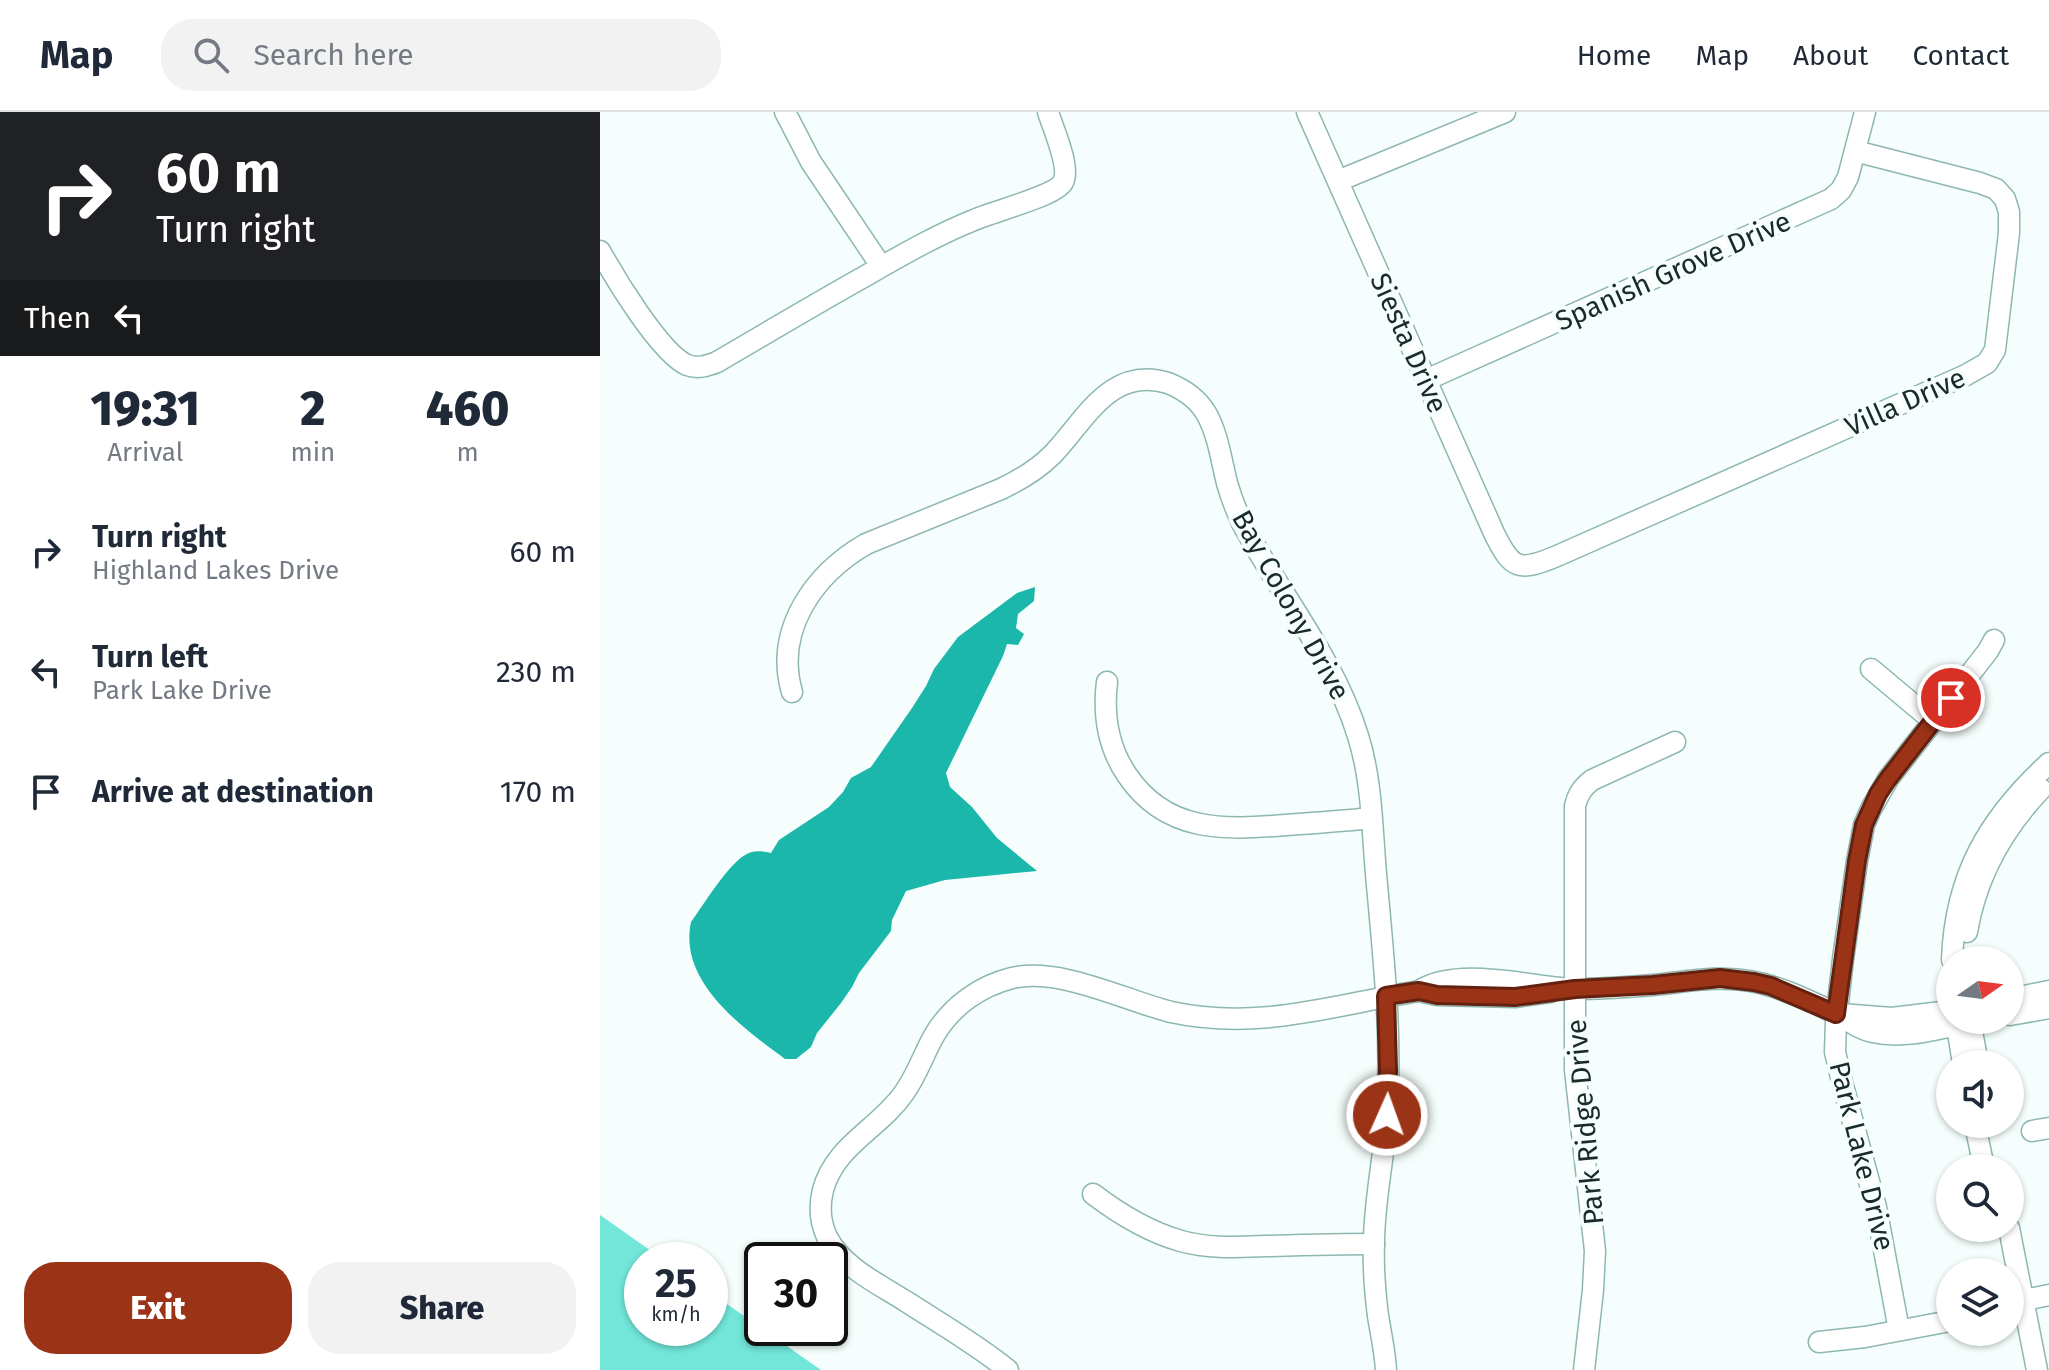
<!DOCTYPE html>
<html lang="en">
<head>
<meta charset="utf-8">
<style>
	body { margin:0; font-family:"Fira Sans",sans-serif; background:#f2f2f3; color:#1f2937; height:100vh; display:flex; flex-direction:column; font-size:30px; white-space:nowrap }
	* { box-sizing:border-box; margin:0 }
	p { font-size:26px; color:#747a83 }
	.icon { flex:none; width:44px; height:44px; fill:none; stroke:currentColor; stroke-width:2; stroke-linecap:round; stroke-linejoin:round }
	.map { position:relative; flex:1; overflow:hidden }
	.details { display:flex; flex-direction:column; background:#fff; width:600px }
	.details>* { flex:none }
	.guide { background:#202124; color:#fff; overflow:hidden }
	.needle { width:52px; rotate:76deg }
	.tools { position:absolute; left:1336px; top:834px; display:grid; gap:16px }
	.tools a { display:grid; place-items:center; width:88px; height:88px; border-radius:50%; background:#fff; box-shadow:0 2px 6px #0004; font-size:40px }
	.speed { position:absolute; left:24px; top:1130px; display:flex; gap:16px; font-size:40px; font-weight:700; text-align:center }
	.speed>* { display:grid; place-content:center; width:104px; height:104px; border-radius:50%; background:#fff; box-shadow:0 2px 6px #0004; line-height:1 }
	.speed small { font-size:20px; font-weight:400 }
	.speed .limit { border:4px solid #111; border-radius:12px; background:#fff; color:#111 }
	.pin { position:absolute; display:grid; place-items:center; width:68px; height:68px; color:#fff; margin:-34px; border:4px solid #fff; border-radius:50%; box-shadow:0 2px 8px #0007 }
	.me { position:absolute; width:88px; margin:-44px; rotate:2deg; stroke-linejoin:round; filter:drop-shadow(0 0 6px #0008) }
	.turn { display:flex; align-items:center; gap:28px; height:168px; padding:0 24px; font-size:36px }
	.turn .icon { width:104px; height:104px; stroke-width:2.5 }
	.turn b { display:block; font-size:56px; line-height:68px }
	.then { display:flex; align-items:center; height:76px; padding:0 24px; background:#0003; gap:16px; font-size:30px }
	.eta { display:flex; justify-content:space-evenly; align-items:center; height:136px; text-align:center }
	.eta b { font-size:48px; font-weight:800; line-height:56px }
	.button { display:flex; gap:16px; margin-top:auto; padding:16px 24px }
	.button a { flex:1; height:92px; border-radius:32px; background:#9b3317; color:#fff; font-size:32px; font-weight:800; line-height:92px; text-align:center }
	.button a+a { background:#f2f2f3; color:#1f2937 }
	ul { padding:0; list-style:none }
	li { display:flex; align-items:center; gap:24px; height:120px; padding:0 24px }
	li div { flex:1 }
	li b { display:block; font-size:30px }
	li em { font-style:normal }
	header { display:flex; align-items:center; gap:48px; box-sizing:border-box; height:112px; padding:0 40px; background:#fff; border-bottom:2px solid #e0e1e3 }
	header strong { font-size:38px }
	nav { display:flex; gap:44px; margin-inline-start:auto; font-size:28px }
	.search { width:560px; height:72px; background:#f2f2f3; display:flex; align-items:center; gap:20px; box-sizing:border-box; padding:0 28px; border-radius:32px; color:#747a83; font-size:30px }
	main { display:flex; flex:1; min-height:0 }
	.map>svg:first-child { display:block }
	.green { fill:#71e6d9 }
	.water { fill:#1ab7aa }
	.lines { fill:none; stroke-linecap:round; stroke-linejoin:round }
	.minor-casing { stroke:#8db7b1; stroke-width:23 }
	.minor { stroke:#fff; stroke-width:20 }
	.route-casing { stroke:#65210f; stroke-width:20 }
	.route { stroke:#9b3317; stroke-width:14 }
	.labels { text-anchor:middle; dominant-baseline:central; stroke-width:8; stroke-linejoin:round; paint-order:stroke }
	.street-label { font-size:28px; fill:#192a28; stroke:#f5fefc }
</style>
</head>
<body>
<header>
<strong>Map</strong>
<div class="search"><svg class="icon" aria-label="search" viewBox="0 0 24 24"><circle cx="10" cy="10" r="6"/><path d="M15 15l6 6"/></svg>Search here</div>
<nav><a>Home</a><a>Map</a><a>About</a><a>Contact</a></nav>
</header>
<main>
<section class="details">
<div class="guide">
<div class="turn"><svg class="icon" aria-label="right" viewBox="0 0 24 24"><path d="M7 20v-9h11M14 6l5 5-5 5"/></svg><div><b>60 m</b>Turn right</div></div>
<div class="then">Then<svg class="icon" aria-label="left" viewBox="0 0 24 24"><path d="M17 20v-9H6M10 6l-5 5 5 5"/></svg></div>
</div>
<div class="eta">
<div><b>19:31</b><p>Arrival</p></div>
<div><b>2</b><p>min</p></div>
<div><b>460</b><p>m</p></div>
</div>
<ul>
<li><svg class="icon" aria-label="right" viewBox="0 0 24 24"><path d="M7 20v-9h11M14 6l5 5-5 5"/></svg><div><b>Turn right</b><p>Highland Lakes Drive</p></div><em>60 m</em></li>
<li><svg class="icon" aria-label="left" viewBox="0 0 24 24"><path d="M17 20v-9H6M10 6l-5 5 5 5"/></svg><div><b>Turn left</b><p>Park Lake Drive</p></div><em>230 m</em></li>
<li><svg class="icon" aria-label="arrive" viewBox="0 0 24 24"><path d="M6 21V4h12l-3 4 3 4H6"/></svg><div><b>Arrive at destination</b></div><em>170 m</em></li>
</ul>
<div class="button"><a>Exit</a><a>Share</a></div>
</section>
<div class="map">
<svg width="1449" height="1258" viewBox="0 0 1449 1258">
	<rect width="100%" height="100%" fill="#f5fefc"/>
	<!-- green -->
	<polygon class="green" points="0,1103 64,1148 42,1148 42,1216 110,1216 110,1180 221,1258 0,1258"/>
	<!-- water -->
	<path class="water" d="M435,475L434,489L418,502L416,516L424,522L418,533L407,532L403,544L346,661L350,675L372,695L397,726L437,759L345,768L306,779L292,808L291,819L259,861L252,875L241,891L217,921L211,935L196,947H185C143,916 78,870 91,810C104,792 127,754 145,743C153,738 162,739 171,741L179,728L229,695L243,680L251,666L271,655L312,596L326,574L334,557L358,525L417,481Z"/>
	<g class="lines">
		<defs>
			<g id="minor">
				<polyline points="185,0 211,50 281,154"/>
				<path d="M707,0L894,421C912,458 919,460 957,444L1366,263L1387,251L1395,238L1409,121V100L1405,87L1396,77L1380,71L1255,39"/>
				<polyline points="738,69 905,0"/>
				<path d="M0,139C15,166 60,241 87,253C98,257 107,254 117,250C165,222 212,194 260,167C297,146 334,124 374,108C391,100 456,84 463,70C471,56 453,16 448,0"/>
				<polyline points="826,268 1231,87 1241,78 1248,65 1265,0"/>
				<polyline points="1271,557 1333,609"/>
				<path d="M507,570C503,603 508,635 527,663C566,721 624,718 686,713C715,711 743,709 771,706"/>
				<path d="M192,580C174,518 214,462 266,432L401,377C420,368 437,358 452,343C485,309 510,253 568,271C583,277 597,286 606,301C618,322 621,347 627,371C631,385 636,398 642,411C680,482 734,546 758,624C772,668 772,716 776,762C783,840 792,919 787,998C785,1043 774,1087 774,1131C773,1155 775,1180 778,1204C781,1222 785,1240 786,1258"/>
				<path d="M1367,820C1376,765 1403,717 1441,677"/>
				<path d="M1352,848C1355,764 1388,707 1449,651"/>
				<polyline points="819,879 837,883 915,885 950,880"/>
				<polyline points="1410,887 1449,879"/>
				<polyline points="1240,902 1292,906 1350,899"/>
				<polyline points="1410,903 1449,896"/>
				<polyline points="1356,908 1363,952"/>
				<polyline points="1370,908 1378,952"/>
				<polyline points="1375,1012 1384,1056"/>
				<polyline points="1432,1019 1449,1016"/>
				<path d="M493,1082C518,1101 549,1120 581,1129C609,1137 638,1135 667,1134C703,1133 738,1132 774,1132"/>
				<polyline points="1409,1116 1437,1258"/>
				<polyline points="1410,1191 1449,1183"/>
				<polyline points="1299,1218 1276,1095 1242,970 1235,940 1236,909 1243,847 1257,749 1264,713 1271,697 1288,667 1388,539 1394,528"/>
				<polyline points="1219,1230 1265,1225 1350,1209"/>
				<path d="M408,1258C376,1232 341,1212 307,1190C279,1172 243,1156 227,1125C220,1110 219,1094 223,1078C235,1033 279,1017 304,981C317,963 324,941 335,922C352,894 380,874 412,866C460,855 524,888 571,900C659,919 733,893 819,879C858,854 930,875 974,877C1000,877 1028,875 1053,873C1086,870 1117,863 1150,869C1179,874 1208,888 1235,901C1248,908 1258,917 1273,920C1308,928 1346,914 1381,908"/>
				<path d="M984,1258L993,1178L995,1139L975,958V694C978,682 982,676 992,668L1075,630"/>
			</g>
		</defs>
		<!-- minor casing -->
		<use href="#minor" class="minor-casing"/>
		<!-- minor -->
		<use href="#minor" class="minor"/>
	</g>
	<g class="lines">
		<defs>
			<polyline id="route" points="787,1003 788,957 786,884 819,879 837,883 915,885 975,877 1053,873 1120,866 1154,870 1171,874 1236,902 1257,749 1264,713 1278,682 1288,667 1351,586"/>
		</defs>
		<!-- route casing -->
		<use href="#route" class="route-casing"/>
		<!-- route -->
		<use href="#route" class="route"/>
	</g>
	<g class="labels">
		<!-- street labels -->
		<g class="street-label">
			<text transform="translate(1073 159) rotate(-24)">Spanish Grove Drive</text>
			<text transform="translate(809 231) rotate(66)">Siesta Drive</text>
			<text transform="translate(1305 290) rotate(-24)">Villa Drive</text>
			<text transform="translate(691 493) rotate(61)">Bay Colony Drive</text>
			<text transform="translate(985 1010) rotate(-95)">Park Ridge Drive</text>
			<text transform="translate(1262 1044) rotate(76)">Park Lake Drive</text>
		</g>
	</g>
</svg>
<div class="tools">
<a><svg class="needle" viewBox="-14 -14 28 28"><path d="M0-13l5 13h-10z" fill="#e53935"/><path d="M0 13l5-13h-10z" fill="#747a83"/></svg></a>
<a><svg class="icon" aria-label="sound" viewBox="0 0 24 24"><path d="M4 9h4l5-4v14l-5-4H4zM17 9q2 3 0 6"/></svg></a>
<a><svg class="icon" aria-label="search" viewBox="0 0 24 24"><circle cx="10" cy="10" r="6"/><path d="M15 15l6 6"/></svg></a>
<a><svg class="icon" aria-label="layers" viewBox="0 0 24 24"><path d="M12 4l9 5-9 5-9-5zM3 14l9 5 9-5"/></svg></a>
</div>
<div class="speed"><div>25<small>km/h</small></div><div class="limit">30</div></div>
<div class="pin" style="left:1351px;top:586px;background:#d93025"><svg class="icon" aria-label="arrive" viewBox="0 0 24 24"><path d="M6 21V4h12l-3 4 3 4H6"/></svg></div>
<svg class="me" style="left:787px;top:1003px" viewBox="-20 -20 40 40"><circle r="17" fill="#9b3317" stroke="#fff" stroke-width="3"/><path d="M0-11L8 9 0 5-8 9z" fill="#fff"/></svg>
</div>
</main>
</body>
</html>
